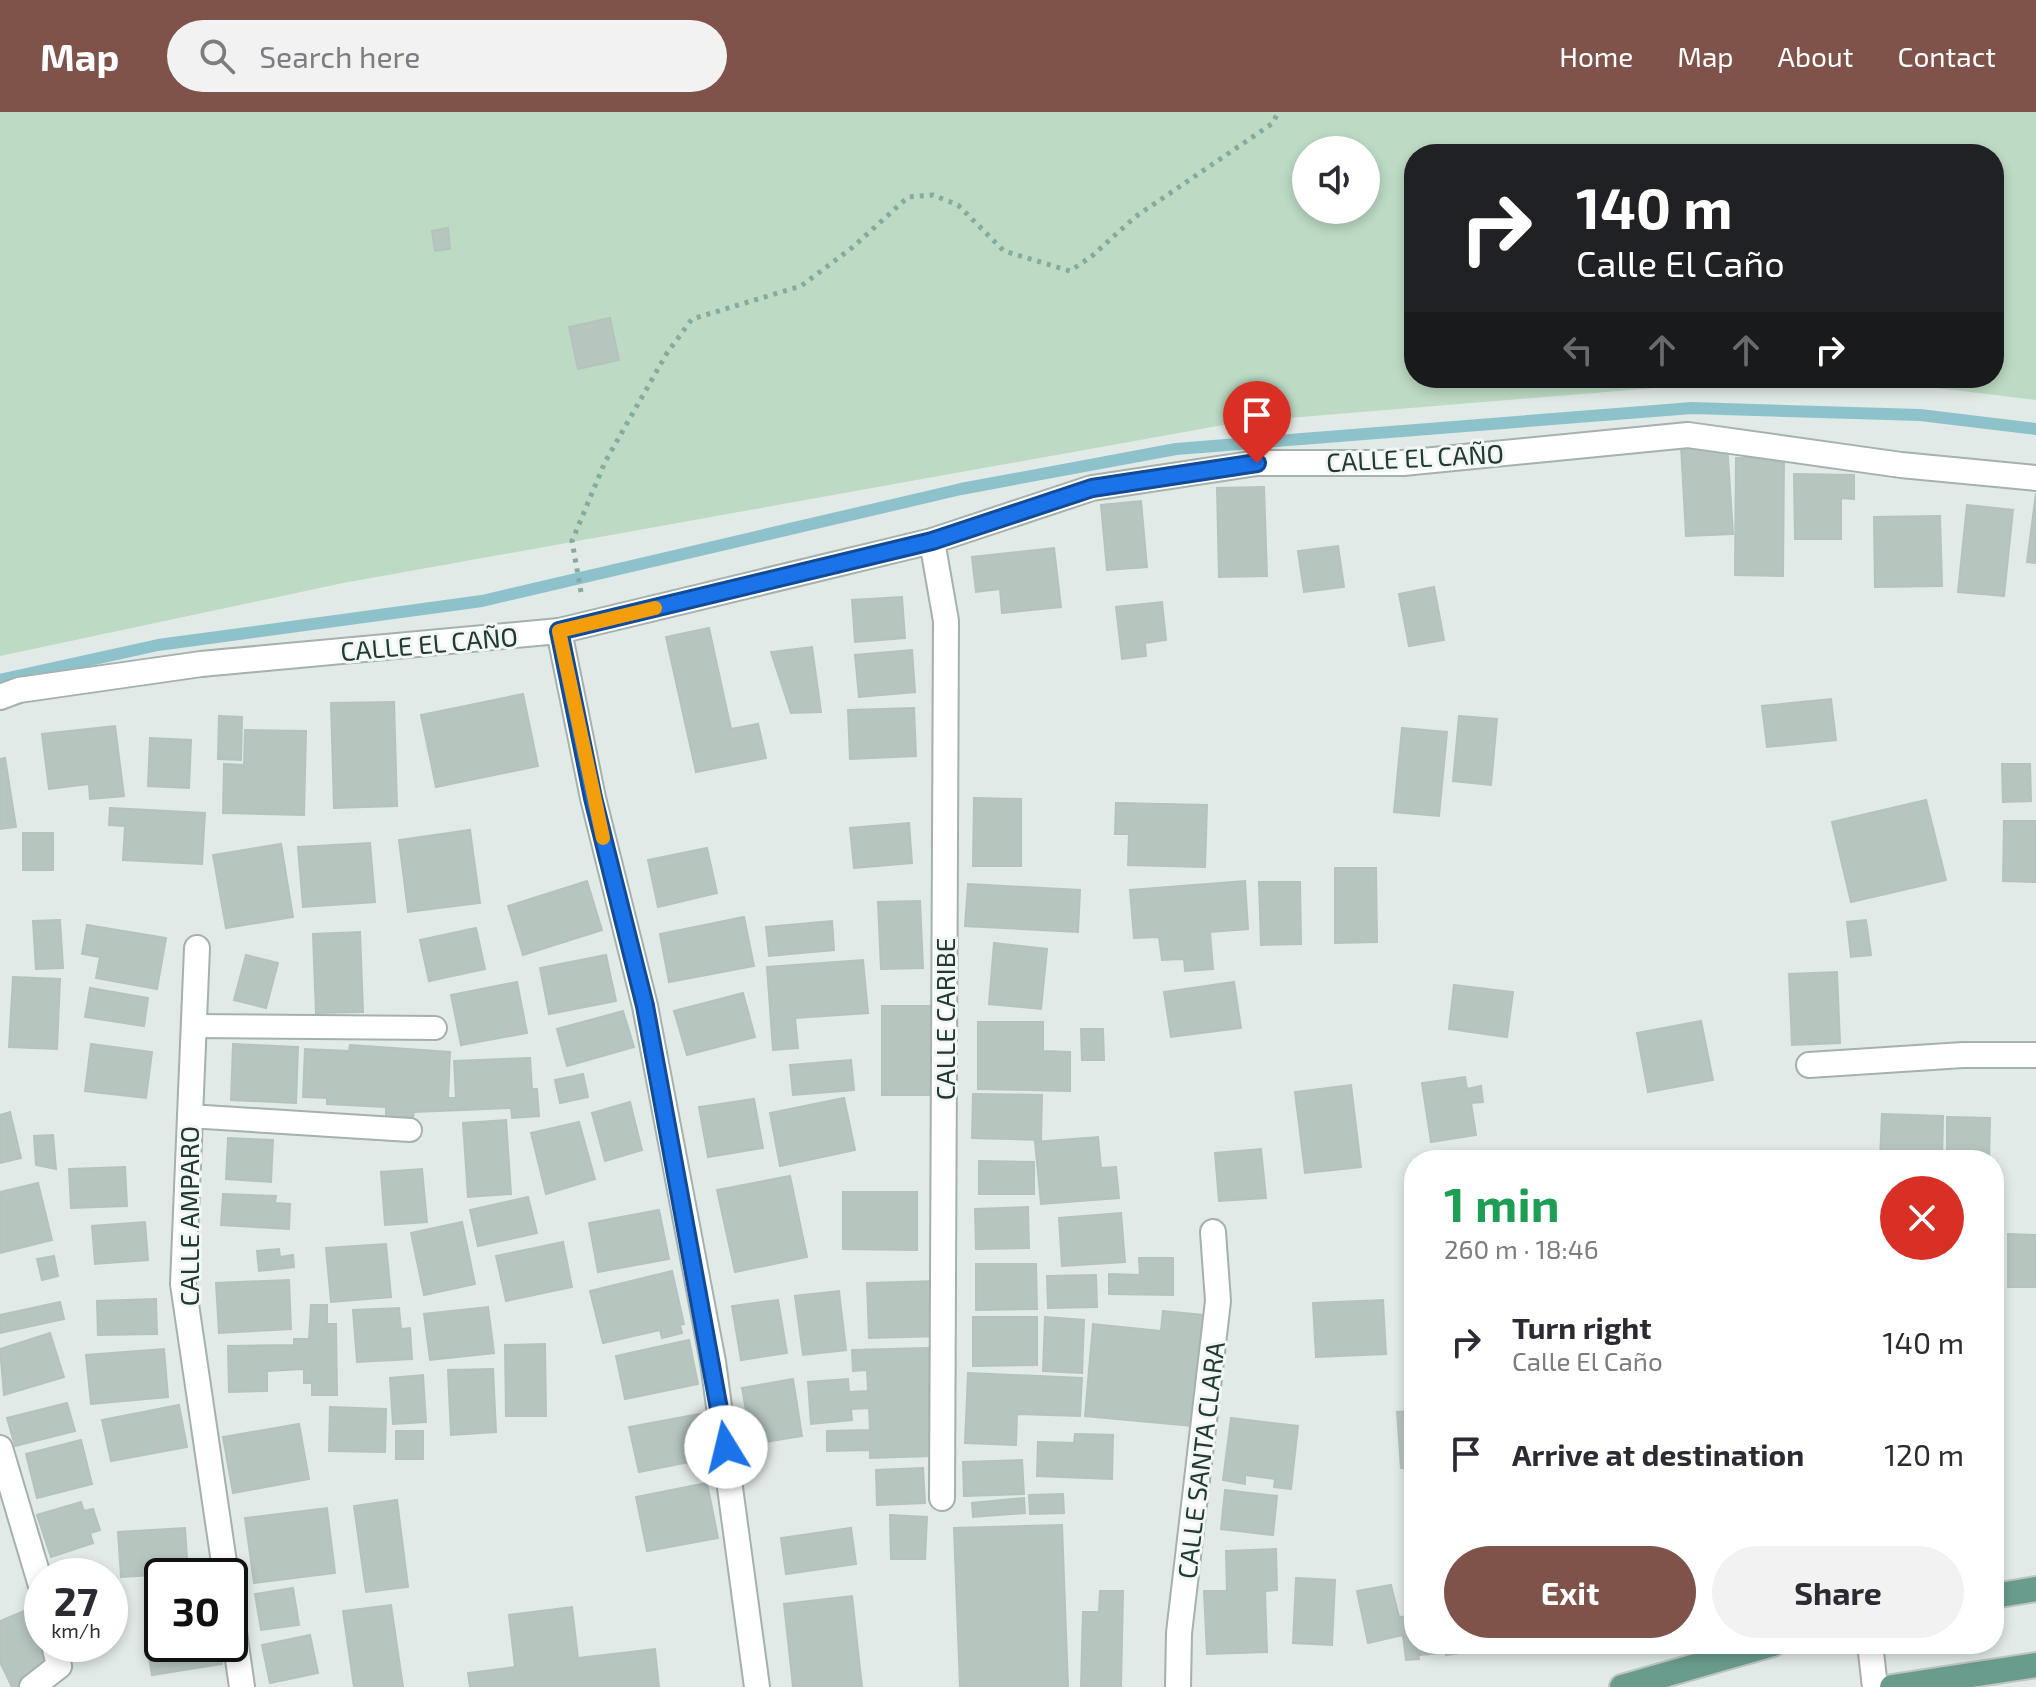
<!DOCTYPE html>
<html lang="en">
<head>
<meta charset="utf-8">
<style>
	body { margin:0; font-family:"Exo 2",sans-serif; background:#f2f2f3; color:#2b2b33; height:100vh; display:flex; flex-direction:column; font-size:30px; white-space:nowrap }
	* { box-sizing:border-box; margin:0 }
	p { font-size:26px; color:#7c7c81 }
	.icon { flex:none; width:44px; height:44px; fill:none; stroke:currentColor; stroke-width:2; stroke-linecap:round; stroke-linejoin:round }
	.map { position:relative; flex:1; overflow:hidden }
	.drawer { position:absolute; left:1404px; top:1038px; width:600px; height:504px; display:flex; flex-direction:column; background:#fff; border-radius:32px; box-shadow:0 4px 12px #0003 }
	.drawer>* { flex:none }
	.guide { position:absolute; left:1404px; top:32px; width:600px; height:244px; border-radius:32px; box-shadow:0 4px 12px #0003; background:#202124; color:#fff; overflow:hidden }
	.buttons { position:absolute; left:1292px; top:24px; display:grid; gap:16px }
	.buttons a { display:grid; place-items:center; width:88px; height:88px; border-radius:50%; background:#fff; box-shadow:0 4px 12px #0003; font-size:40px }
	.speed { position:absolute; left:24px; top:1446px; display:flex; gap:16px; font-size:40px; font-weight:700; text-align:center }
	.speed>* { display:grid; place-content:center; width:104px; height:104px; border-radius:50%; background:#fff; box-shadow:0 4px 12px #0003; line-height:1 }
	.speed small { font-size:20px; font-weight:400 }
	.speed .limit { border:4px solid #111; border-radius:12px; background:#fff; color:#111 }
	.pin { position:absolute; display:grid; place-items:center; width:68px; height:68px; color:#fff; margin:-82px -34px; border-radius:50% 50% 50% 0; rotate:-45deg; box-shadow:0 0 8px #0007 }
	.pin .icon { rotate:45deg }
	.me { position:absolute; width:88px; margin:-44px; rotate:351deg; stroke-linejoin:round; filter:drop-shadow(0 0 6px #0008) }
	.turn { display:flex; align-items:center; gap:28px; height:168px; padding:0 40px; font-size:36px }
	.turn .icon { width:104px; height:104px; stroke-width:2.5 }
	.turn b { display:block; font-size:56px; line-height:68px }
	.lanes { display:flex; align-items:center; height:76px; padding:0 40px; background:#0003; justify-content:center; gap:40px; direction:ltr }
	.lanes .off { opacity:.35 }
	.round { display:grid; place-items:center; flex:none; width:84px; height:84px; border-radius:42px; background:#f2f2f3 }
	.overview { display:flex; align-items:center; justify-content:space-between; height:136px; padding:0 40px }
	h1 { font-size:48px; font-weight:700; line-height:60px; color:#1e9e55 }
	.primary-button { display:flex; gap:16px; margin-top:auto; padding:16px 40px }
	.primary-button a { flex:1; height:92px; border-radius:48px; background:#7f534a; color:#fff; font-size:32px; font-weight:700; line-height:92px; text-align:center }
	.primary-button a+a { background:#f2f2f3; color:#2b2b33 }
	ul { padding:0; list-style:none }
	li { display:flex; align-items:center; gap:24px; height:112px; padding:0 40px }
	li div { flex:1 }
	li b { display:block; font-size:30px }
	li em { font-style:normal }
	header { display:flex; align-items:center; gap:48px; box-sizing:border-box; height:112px; padding:0 40px; background:#7f534a; color:#fff }
	header strong { font-size:38px }
	nav { display:flex; gap:44px; margin-inline-start:auto; font-size:28px }
	.search { width:560px; height:72px; background:#f2f2f3; display:flex; align-items:center; gap:20px; box-sizing:border-box; padding:0 28px; border-radius:44px; color:#7c7c81; font-size:30px }
	.map>svg:first-child { display:block }
	.green { fill:#bcdac4; fill-rule:evenodd }
	.lines { fill:none; stroke-linecap:round; stroke-linejoin:round }
	.stream { stroke:#8ec2cb; stroke-width:12 }
	.building { fill:#b7c5bf; stroke:#b4c3bd; stroke-width:2 }
	.service-casing { stroke:#a4b1ad; stroke-width:26 }
	.minor-casing { stroke:#a4b1ad; stroke-width:28 }
	.primary-casing { stroke:#bdc4c2; stroke-width:28 }
	.path { stroke:#85ab9f; stroke-width:5; stroke-dasharray:4 6; stroke-linecap:butt }
	.service { stroke:#fff; stroke-width:22 }
	.minor { stroke:#fff; stroke-width:24 }
	.primary { stroke:#6a9c8e; stroke-width:24 }
	.route-casing { stroke:#114b97; stroke-width:20 }
	.route { stroke:#1a73e8; stroke-width:14 }
	.slow { stroke:#f59e0b; stroke-width:14 }
	.labels { text-anchor:middle; dominant-baseline:central; stroke-width:6; stroke-linejoin:round; paint-order:stroke }
	.street-label { font-size:26px; fill:#233933; stroke:#f1f7f4 }
</style>
</head>
<body>
<header>
<strong>Map</strong>
<div class="search"><svg class="icon" aria-label="search" viewBox="0 0 24 24"><circle cx="10" cy="10" r="6"/><path d="M15 15l6 6"/></svg>Search here</div>
<nav><a>Home</a><a>Map</a><a>About</a><a>Contact</a></nav>
</header>
<div class="map">
<svg width="2036" height="1575" viewBox="0 0 2036 1575">
	<rect width="100%" height="100%" fill="#e1eae6"/>
	<!-- green -->
	<path class="green" d="M0,0H2036V288L1854,266H1994V42H1414V266H1776L1240,310L343,471L0,544ZM1306,38H1366V98H1306Z"/>
	<g class="lines">
		<!-- stream -->
		<polyline class="stream" points="0,568 158,533 482,489 961,377 1176,337 1692,296 1920,303 2036,317"/>
	</g>
	<!-- building -->
	<g class="building">
		<polygon points="448,116 450,137 435,139 432,119"/>
		<polygon points="610,206 619,248 578,257 569,215"/>
		<polygon points="1727,331 1733,422 1686,424 1681,334"/>
		<polygon points="1736,346 1784,346 1783,464 1735,463"/>
		<polygon points="1794,362 1854,363 1854,387 1841,386 1841,427 1795,427"/>
		<polygon points="1264,375 1267,464 1219,465 1217,376"/>
		<polygon points="2036,381 2036,451 2027,450"/>
		<polygon points="1141,389 1147,455 1107,458 1101,393"/>
		<polygon points="1967,393 2013,398 2004,484 1958,480"/>
		<polygon points="1940,404 1942,474 1875,475 1874,405"/>
		<polygon points="1338,434 1344,475 1304,480 1298,439"/>
		<polygon points="1054,436 1061,495 1002,501 1000,477 976,480 972,445"/>
		<polygon points="1434,475 1444,528 1409,534 1399,482"/>
		<polygon points="902,485 905,526 855,530 852,488"/>
		<polygon points="1162,490 1166,528 1145,531 1146,544 1122,547 1116,495"/>
		<polygon points="709,516 731,617 758,612 766,646 696,660 666,525"/>
		<polygon points="812,535 821,600 791,601 771,540"/>
		<polygon points="912,538 915,580 859,585 855,543"/>
		<polygon points="523,582 538,654 436,675 421,603"/>
		<polygon points="1831,587 1836,628 1767,635 1762,594"/>
		<polygon points="394,590 397,694 334,696 331,591"/>
		<polygon points="914,596 916,644 850,647 848,598"/>
		<polygon points="219,604 242,605 241,648 218,647"/>
		<polygon points="1459,604 1497,607 1491,673 1453,669"/>
		<polygon points="115,614 124,684 90,687 89,672 49,677 42,622"/>
		<polygon points="1402,616 1447,620 1439,704 1394,700"/>
		<polygon points="245,618 306,619 304,703 223,701 224,652 244,653"/>
		<polygon points="150,626 191,628 189,676 148,674"/>
		<polygon points="5,646 16,715 0,717 0,647"/>
		<polygon points="2002,652 2030,652 2031,689 2003,690"/>
		<polygon points="974,686 1021,687 1021,754 973,754"/>
		<polygon points="1926,688 1946,768 1851,790 1832,710"/>
		<polygon points="1116,691 1207,693 1205,755 1128,753 1129,722 1115,722"/>
		<polygon points="110,696 205,701 202,752 123,748 125,714 109,713"/>
		<polygon points="2004,709 2036,709 2036,770 2003,769"/>
		<polygon points="909,711 912,751 854,756 850,716"/>
		<polygon points="470,718 480,791 408,800 399,728"/>
		<rect x="23" y="721" width="30" height="37"/>
		<polygon points="370,731 375,790 303,795 298,735"/>
		<polygon points="281,732 293,805 226,816 213,743"/>
		<polygon points="707,736 717,781 658,795 648,748"/>
		<polygon points="1335,756 1376,756 1377,830 1335,831"/>
		<polygon points="587,769 602,818 523,843 508,794"/>
		<polygon points="1245,769 1248,817 1210,820 1213,857 1185,859 1184,847 1162,848 1159,825 1134,826 1130,778"/>
		<polygon points="1259,770 1300,770 1301,832 1261,833"/>
		<polygon points="968,772 1080,778 1078,820 965,814"/>
		<polygon points="920,789 923,856 881,857 878,790"/>
		<polygon points="744,805 754,854 669,870 660,822"/>
		<polygon points="60,808 63,856 36,857 33,809"/>
		<polygon points="1866,808 1871,843 1851,845 1847,810"/>
		<polygon points="832,809 834,838 769,844 766,815"/>
		<polygon points="87,813 166,826 157,877 96,866 100,845 82,842"/>
		<polygon points="476,816 485,857 429,869 420,828"/>
		<polygon points="360,820 363,900 316,901 313,822"/>
		<polygon points="994,831 1047,837 1041,897 989,892"/>
		<polygon points="246,843 278,851 266,896 234,888"/>
		<polygon points="606,843 616,889 549,902 540,856"/>
		<polygon points="863,848 868,901 795,906 798,936 773,938 767,855"/>
		<polygon points="1837,860 1840,931 1792,933 1789,862"/>
		<polygon points="13,865 60,867 57,937 9,935"/>
		<polygon points="517,870 527,921 461,933 451,883"/>
		<polygon points="1234,870 1241,916 1171,925 1164,880"/>
		<polygon points="1454,873 1513,880 1507,925 1449,917"/>
		<polygon points="90,876 148,886 144,914 85,905"/>
		<polygon points="743,881 755,925 687,943 674,899"/>
		<rect x="882" y="894" width="50" height="89"/>
		<polygon points="623,899 634,935 567,954 557,917"/>
		<polygon points="1701,909 1713,968 1648,980 1637,921"/>
		<polygon points="978,910 1043,910 1043,939 1070,940 1070,979 978,977"/>
		<polygon points="1081,917 1103,917 1104,948 1082,948"/>
		<polygon points="91,932 152,940 146,986 85,979"/>
		<polygon points="233,932 298,935 296,991 231,988"/>
		<polygon points="350,933 450,940 448,986 456,986 454,949 530,946 532,977 537,977 539,1004 512,1006 511,996 414,1000 413,1007 386,1006 386,995 327,992 327,986 303,985 305,937 349,939"/>
		<polygon points="851,948 854,978 793,983 790,953"/>
		<polygon points="583,962 588,985 560,991 555,968"/>
		<polygon points="1465,965 1467,977 1481,974 1483,990 1471,991 1476,1023 1431,1030 1422,971"/>
		<polygon points="1351,973 1361,1055 1305,1061 1295,980"/>
		<polygon points="973,982 1042,983 1041,1028 972,1026"/>
		<polygon points="844,986 855,1038 780,1054 770,1001"/>
		<polygon points="754,987 763,1036 708,1045 699,995"/>
		<polygon points="630,990 642,1038 605,1049 592,1001"/>
		<polygon points="10,1000 21,1046 0,1051 0,1003"/>
		<polygon points="1882,1002 1943,1004 1942,1048 1880,1048"/>
		<polygon points="1947,1005 1990,1006 1989,1048 1947,1048"/>
		<polygon points="506,1008 511,1082 468,1085 463,1011"/>
		<polygon points="579,1010 595,1067 546,1082 531,1021"/>
		<polygon points="53,1023 56,1057 36,1053 34,1024"/>
		<polygon points="1098,1025 1101,1056 1116,1055 1119,1086 1041,1092 1035,1030"/>
		<polygon points="228,1026 273,1028 271,1070 226,1067"/>
		<polygon points="1261,1037 1266,1086 1219,1089 1215,1041"/>
		<polygon points="979,1049 1034,1050 1034,1082 979,1082"/>
		<polygon points="125,1055 127,1094 71,1096 69,1057"/>
		<polygon points="422,1057 427,1110 385,1113 381,1060"/>
		<polygon points="790,1064 807,1145 735,1160 717,1078"/>
		<polygon points="38,1071 52,1128 0,1141 0,1080"/>
		<polygon points="843,1080 917,1080 917,1138 843,1137"/>
		<polygon points="223,1082 276,1084 275,1091 290,1092 289,1117 221,1113"/>
		<polygon points="528,1085 537,1121 478,1134 470,1098"/>
		<polygon points="1028,1095 1029,1136 976,1137 975,1097"/>
		<polygon points="659,1098 669,1147 598,1160 589,1111"/>
		<polygon points="1121,1101 1125,1150 1062,1154 1059,1106"/>
		<polygon points="145,1110 148,1148 95,1152 92,1114"/>
		<polygon points="462,1110 475,1172 424,1183 411,1121"/>
		<polygon points="2008,1122 2036,1123 2036,1175 2008,1175"/>
		<polygon points="563,1130 572,1175 506,1189 496,1144"/>
		<polygon points="386,1132 391,1185 331,1190 326,1136"/>
		<polygon points="279,1137 280,1145 293,1143 294,1155 259,1159 257,1139"/>
		<polygon points="54,1144 58,1164 42,1168 37,1147"/>
		<polygon points="1139,1146 1173,1146 1173,1183 1109,1182 1109,1162 1140,1163"/>
		<polygon points="976,1152 1036,1152 1037,1197 976,1198"/>
		<polygon points="672,1159 684,1212 680,1213 682,1221 662,1226 660,1218 603,1231 590,1179"/>
		<polygon points="1096,1163 1097,1195 1048,1196 1047,1164"/>
		<polygon points="289,1168 291,1217 219,1221 216,1171"/>
		<polygon points="938,1169 940,1224 869,1226 867,1171"/>
		<polygon points="839,1179 846,1238 803,1243 795,1184"/>
		<polygon points="156,1187 157,1222 98,1223 97,1189"/>
		<polygon points="778,1188 787,1241 741,1248 732,1194"/>
		<polygon points="1383,1188 1386,1242 1316,1245 1313,1191"/>
		<polygon points="60,1190 64,1207 0,1221 0,1203"/>
		<polygon points="311,1193 327,1193 327,1212 336,1212 337,1283 312,1283 312,1271 304,1271 304,1257 267,1259 267,1279 229,1280 228,1234 294,1233 294,1227 309,1227"/>
		<polygon points="488,1195 494,1241 430,1248 424,1202"/>
		<polygon points="399,1196 401,1217 410,1216 412,1247 357,1250 353,1198"/>
		<polygon points="1163,1199 1213,1204 1203,1315 1085,1304 1093,1212 1161,1219"/>
		<polygon points="973,1205 1037,1205 1037,1253 973,1254"/>
		<polygon points="1045,1205 1084,1208 1082,1261 1043,1259"/>
		<polygon points="50,1221 64,1265 4,1283 0,1237"/>
		<polygon points="689,1228 698,1272 625,1287 616,1244"/>
		<polygon points="545,1232 546,1304 506,1304 505,1233"/>
		<polygon points="1994,1234 2002,1277 1994,1278"/>
		<polygon points="928,1236 931,1344 870,1346 870,1338 827,1339 827,1319 870,1318 869,1296 851,1297 852,1308 811,1312 808,1270 848,1267 849,1280 868,1279 867,1258 853,1259 852,1238"/>
		<polygon points="164,1237 168,1285 91,1292 86,1243"/>
		<polygon points="493,1257 496,1320 451,1323 448,1258"/>
		<polygon points="968,1261 1082,1266 1080,1304 1017,1302 1016,1333 965,1331"/>
		<polygon points="423,1263 426,1310 393,1312 390,1266"/>
		<polygon points="793,1267 802,1324 752,1332 742,1276"/>
		<polygon points="67,1291 75,1319 15,1334 7,1306"/>
		<polygon points="179,1293 187,1335 111,1349 102,1308"/>
		<polygon points="330,1295 386,1297 385,1340 329,1339"/>
		<polygon points="1414,1299 1414,1356 1401,1356 1397,1300"/>
		<polygon points="705,1301 714,1345 639,1360 629,1315"/>
		<polygon points="1231,1306 1298,1314 1291,1377 1274,1375 1275,1367 1245,1363 1245,1372 1223,1368"/>
		<polygon points="299,1312 309,1367 233,1381 223,1325"/>
		<rect x="396" y="1319" width="27" height="28"/>
		<polygon points="1075,1322 1113,1323 1112,1367 1037,1364 1038,1330 1074,1331"/>
		<polygon points="81,1328 92,1372 37,1386 26,1342"/>
		<polygon points="1022,1348 1024,1382 964,1384 963,1350"/>
		<polygon points="923,1356 925,1391 877,1393 876,1358"/>
		<polygon points="707,1371 718,1426 647,1439 636,1385"/>
		<polygon points="1225,1378 1277,1384 1273,1423 1221,1417"/>
		<polygon points="1063,1382 1064,1401 1030,1402 1029,1383"/>
		<polygon points="1024,1386 1025,1401 973,1405 972,1391"/>
		<polygon points="397,1388 408,1475 366,1480 354,1394"/>
		<polygon points="81,1390 84,1399 93,1397 100,1418 90,1421 93,1431 51,1445 37,1403"/>
		<polygon points="1414,1393 1414,1430 1412,1430 1407,1394"/>
		<polygon points="327,1396 335,1461 254,1471 245,1406"/>
		<polygon points="890,1403 927,1405 925,1447 891,1447"/>
		<polygon points="1062,1413 1068,1575 960,1575 954,1416"/>
		<polygon points="185,1416 188,1461 121,1465 118,1420"/>
		<polygon points="851,1416 856,1452 786,1462 781,1426"/>
		<polygon points="1276,1437 1277,1478 1265,1479 1267,1540 1207,1542 1204,1479 1227,1479 1226,1439"/>
		<polygon points="1296,1466 1335,1468 1332,1533 1293,1531"/>
		<polygon points="1391,1473 1399,1505 1414,1504 1414,1532 1417,1532 1419,1547 1406,1548 1403,1523 1368,1531 1357,1479"/>
		<polygon points="293,1476 299,1513 261,1518 255,1482"/>
		<polygon points="162,1477 162,1524 152,1526 145,1479"/>
		<polygon points="1100,1479 1123,1479 1121,1575 1081,1575 1083,1500 1099,1500"/>
		<polygon points="852,1484 862,1575 793,1575 784,1492"/>
		<polygon points="391,1493 403,1575 354,1575 343,1499"/>
		<polygon points="572,1495 578,1546 655,1537 659,1575 470,1575 468,1561 515,1555 509,1503"/>
		<polygon points="24,1499 53,1564 28,1575 12,1575 0,1550 0,1509"/>
		<polygon points="310,1523 318,1561 270,1571 262,1533"/>
		<polygon points="194,1532 219,1532 222,1552 152,1563 148,1540"/>
		<polygon points="1419,1532 1441,1532 1442,1541 1420,1543"/>
		<polygon points="1444,1532 1472,1532 1473,1539 1446,1543"/>
	</g>
	<g class="lines">
		<defs>
			<g id="service">
				<polyline points="193,914 435,916"/>
				<polyline points="189,1004 410,1018"/>
			</g>
			<g id="minor">
				<polyline points="932,429 946,509 942,1386"/>
				<polyline points="559,519 593,686 645,894 713,1250 757,1575"/>
				<polyline points="0,585 19,578 201,552 559,519 932,429 1092,376 1257,351 1403,351 1688,323 1901,353 2036,366"/>
				<polyline points="197,836 183,1172 226,1464"/>
				<polyline points="1809,953 1963,943 2036,943"/>
				<polyline points="0,1336 42,1477"/>
				<polyline points="230,1492 242,1575"/>
				<polyline points="1870,1532 1875,1575"/>
				<polyline points="32,1575 59,1554 54,1532"/>
				<polyline points="1178,1575 1179,1521 1218,1189 1213,1120"/>
			</g>
			<g id="primary">
				<polyline points="1994,1484 2036,1477"/>
				<polyline points="1622,1575 1773,1532"/>
				<polyline points="1892,1575 2036,1553"/>
			</g>
		</defs>
		<!-- service casing -->
		<use href="#service" class="service-casing"/>
		<!-- minor casing -->
		<use href="#minor" class="minor-casing"/>
		<!-- primary casing -->
		<use href="#primary" class="primary-casing"/>
		<!-- path -->
		<polyline class="path" points="581,480 572,429 577,417 605,350 667,241 692,207 801,174 853,135 908,85 933,83 958,93 1004,139 1070,159 1092,144 1135,105 1273,11 1278,0"/>
		<!-- service -->
		<use href="#service" class="service"/>
		<!-- minor -->
		<use href="#minor" class="minor"/>
		<!-- primary -->
		<use href="#primary" class="primary"/>
	</g>
	<g class="lines">
		<defs>
			<polyline id="route" points="726,1335 645,894 593,686 559,519 932,429 1092,376 1257,351"/>
		</defs>
		<!-- route casing -->
		<use href="#route" class="route-casing"/>
		<!-- route -->
		<use href="#route" class="route"/>
		<!-- slow -->
		<polyline class="slow" points="603,726 559,519 655,496"/>
	</g>
	<g class="labels">
		<!-- street labels -->
		<g class="street-label">
			<text transform="translate(1415 345) rotate(-3)">CALLE EL CAÑO</text>
			<text transform="translate(429 531) rotate(-5)">CALLE EL CAÑO</text>
			<text transform="translate(944 907) rotate(-90)">CALLE CARIBE</text>
			<text transform="translate(188 1104) rotate(-90)">CALLE AMPARO</text>
			<text transform="translate(1200 1348) rotate(-83)">CALLE SANTA CLARA</text>
		</g>
	</g>
</svg>
<div class="buttons">
<a><svg class="icon" aria-label="sound" viewBox="0 0 24 24"><path d="M4 9h4l5-4v14l-5-4H4zM17 9q2 3 0 6"/></svg></a>
</div>
<div class="speed"><div>27<small>km/h</small></div><div class="limit">30</div></div>
<div class="pin" style="left:1257px;top:351px;background:#d93025"><svg class="icon" aria-label="arrive" viewBox="0 0 24 24"><path d="M6 21V4h12l-3 4 3 4H6"/></svg></div>
<svg class="me" style="left:726px;top:1335px" viewBox="-20 -20 40 40"><circle r="19" fill="#fff"/><path d="M0-13L10 11 0 6-10 11z" fill="#1a73e8"/></svg>
<div class="guide">
<div class="turn"><svg class="icon" aria-label="right" viewBox="0 0 24 24"><path d="M7 20v-9h11M14 6l5 5-5 5"/></svg><div><b>140 m</b>Calle El Caño</div></div>
<div class="lanes"><svg class="icon off" aria-label="left" viewBox="0 0 24 24"><path d="M17 20v-9H6M10 6l-5 5 5 5"/></svg><svg class="icon off" aria-label="ahead" viewBox="0 0 24 24"><path d="M12 20V5M6 11l6-6 6 6"/></svg><svg class="icon off" aria-label="ahead" viewBox="0 0 24 24"><path d="M12 20V5M6 11l6-6 6 6"/></svg><svg class="icon" aria-label="right" viewBox="0 0 24 24"><path d="M7 20v-9h11M14 6l5 5-5 5"/></svg></div>
</div>
<section class="drawer">
<div class="overview"><div><h1>1 min</h1><p>260 m · 18:46</p></div><a class="round" style="background:#d93025;color:#fff"><svg class="icon" aria-label="close" viewBox="0 0 24 24"><path d="M6 6l12 12M18 6L6 18"/></svg></a></div>
<ul>
<li><svg class="icon" aria-label="right" viewBox="0 0 24 24"><path d="M7 20v-9h11M14 6l5 5-5 5"/></svg><div><b>Turn right</b><p>Calle El Caño</p></div><em>140 m</em></li>
<li><svg class="icon" aria-label="arrive" viewBox="0 0 24 24"><path d="M6 21V4h12l-3 4 3 4H6"/></svg><div><b>Arrive at destination</b></div><em>120 m</em></li>
</ul>
<div class="primary-button"><a>Exit</a><a>Share</a></div>
</section>
</div>
</body>
</html>
